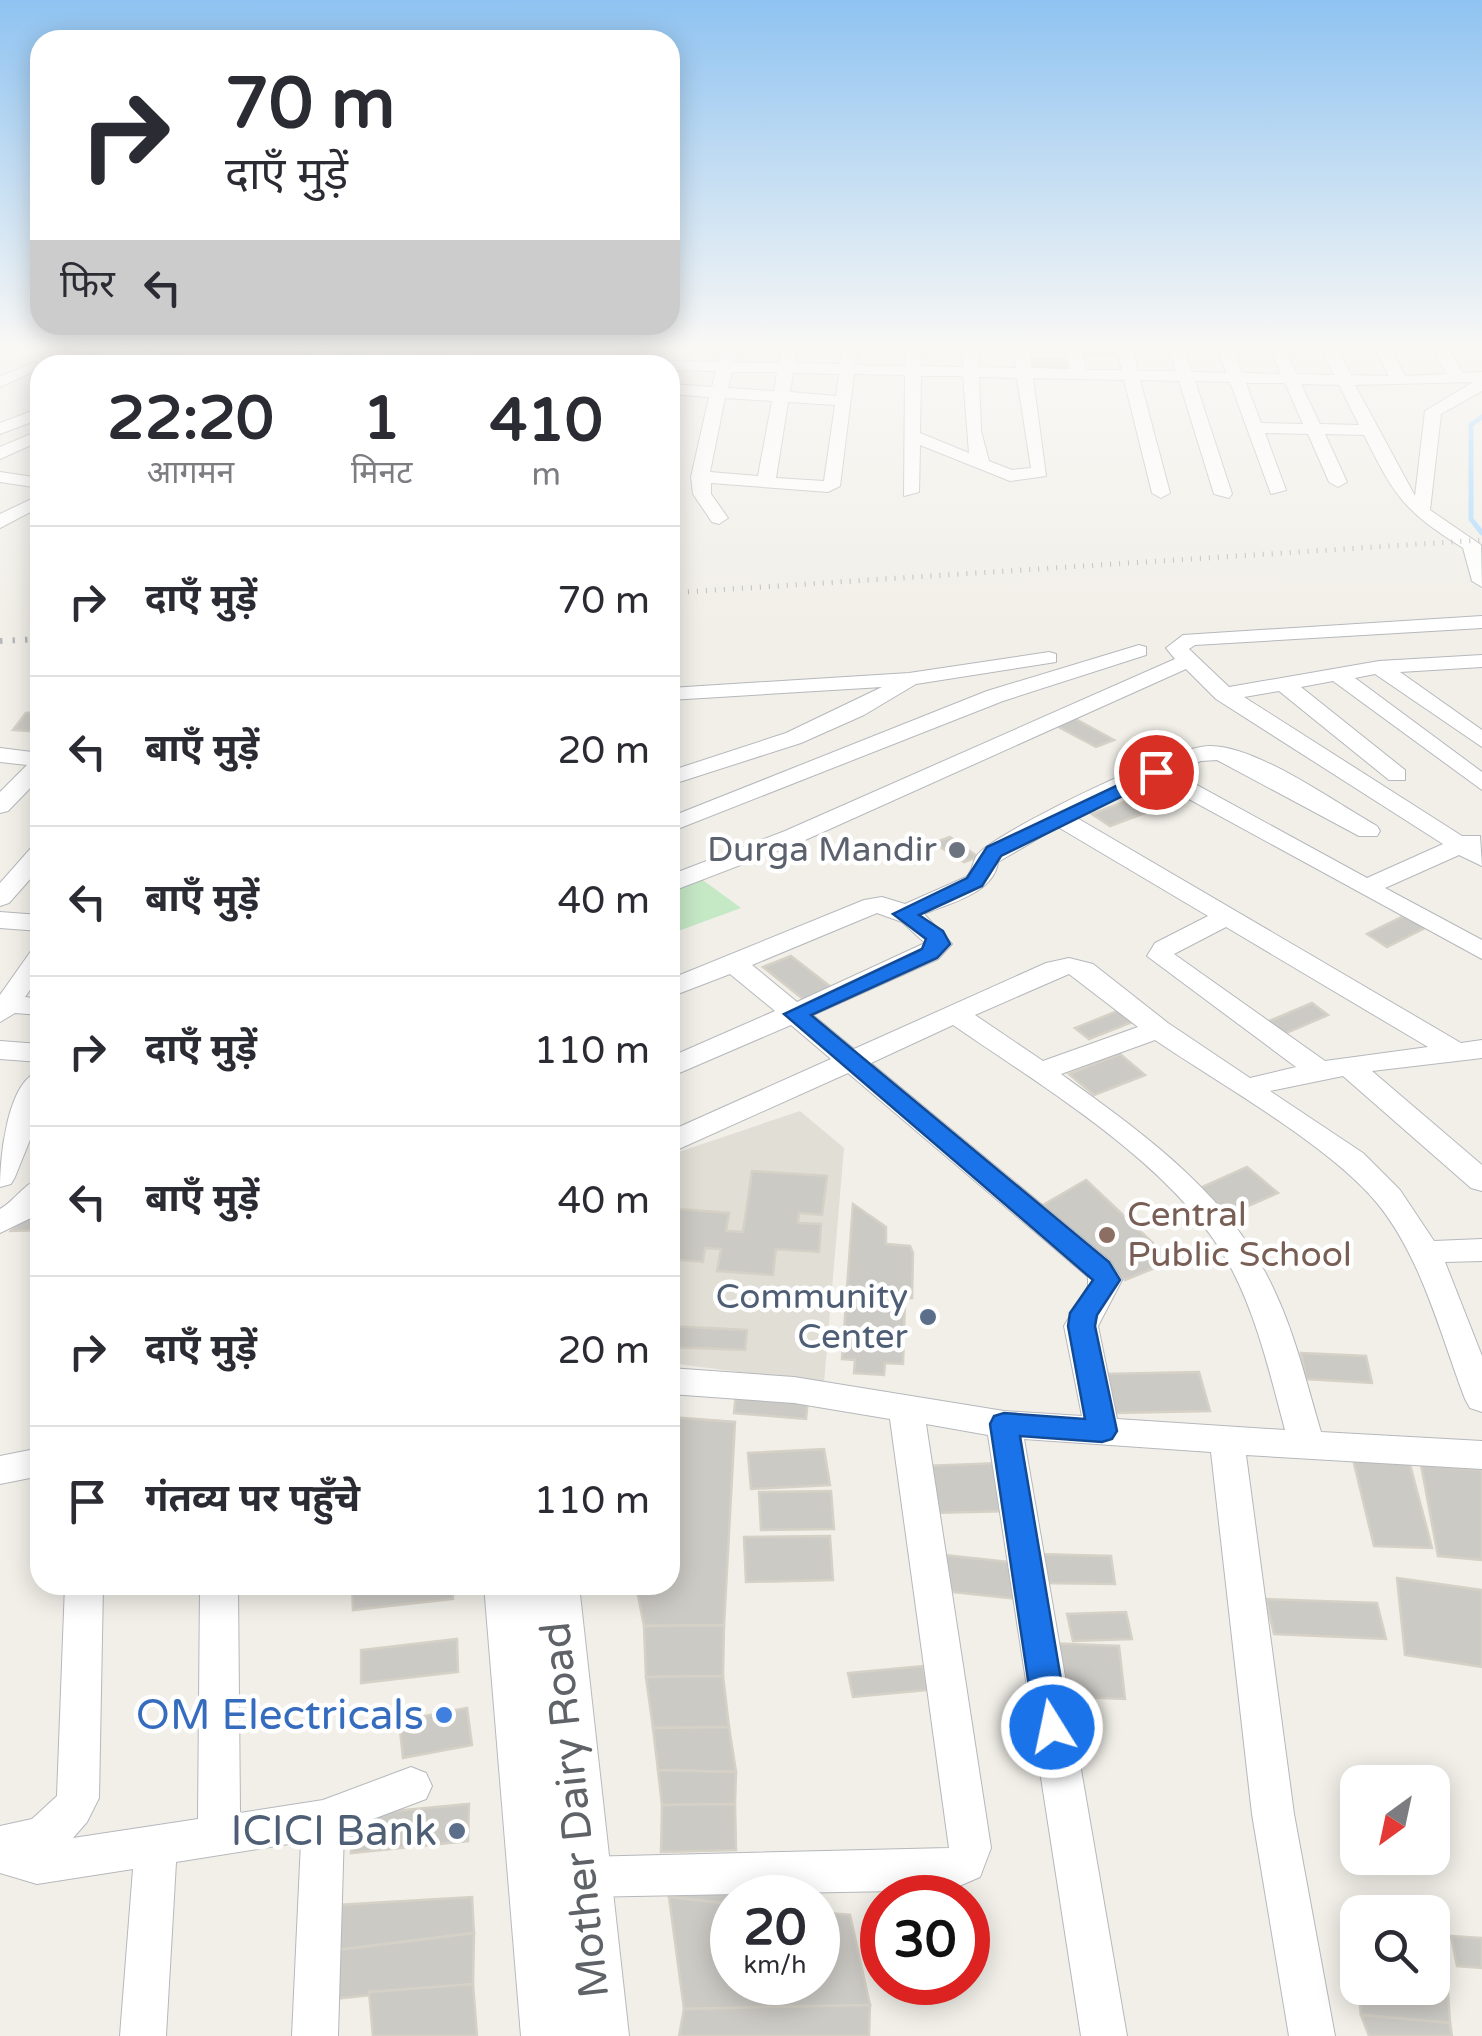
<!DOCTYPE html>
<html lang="hi">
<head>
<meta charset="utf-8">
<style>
	body { margin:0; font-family:"Varela Round","Noto Sans Devanagari",sans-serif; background:#f7f7f7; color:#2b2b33; height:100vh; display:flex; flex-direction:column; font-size:38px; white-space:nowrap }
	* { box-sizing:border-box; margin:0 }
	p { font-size:32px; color:#7c7c81 }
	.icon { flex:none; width:55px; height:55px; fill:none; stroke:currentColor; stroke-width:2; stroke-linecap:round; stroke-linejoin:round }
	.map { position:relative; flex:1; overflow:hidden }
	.panel { position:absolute; left:30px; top:355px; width:650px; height:1240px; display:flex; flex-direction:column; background:#fff; border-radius:30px; box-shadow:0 5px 25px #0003 }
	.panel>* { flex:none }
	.top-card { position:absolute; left:30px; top:30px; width:650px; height:305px; border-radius:30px; box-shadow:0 5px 25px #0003; background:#fff; color:#2b2b33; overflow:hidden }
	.needle { width:65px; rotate:213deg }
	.controls { position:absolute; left:1340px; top:1765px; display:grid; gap:20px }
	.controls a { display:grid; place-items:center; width:110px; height:110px; border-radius:20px; background:#fff; box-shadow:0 5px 25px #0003; font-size:50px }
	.speed { position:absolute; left:710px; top:1875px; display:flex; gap:20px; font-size:50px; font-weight:700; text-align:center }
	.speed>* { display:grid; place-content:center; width:130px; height:130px; border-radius:50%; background:#fff; box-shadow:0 5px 25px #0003; line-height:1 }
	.speed small { font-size:25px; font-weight:400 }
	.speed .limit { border:15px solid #d22; background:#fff; color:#111 }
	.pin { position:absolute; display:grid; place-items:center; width:85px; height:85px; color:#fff; margin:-42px; border:5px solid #fff; border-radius:50%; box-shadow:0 2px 10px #0007 }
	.me { position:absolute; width:110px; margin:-55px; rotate:350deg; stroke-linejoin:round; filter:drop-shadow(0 0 8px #0008) }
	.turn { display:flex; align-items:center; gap:35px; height:210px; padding:0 30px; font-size:45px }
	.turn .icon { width:130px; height:130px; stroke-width:2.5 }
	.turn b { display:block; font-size:70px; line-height:85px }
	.then { display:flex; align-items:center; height:95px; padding:0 30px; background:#0003; gap:20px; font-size:38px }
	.eta { display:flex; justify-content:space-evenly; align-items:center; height:170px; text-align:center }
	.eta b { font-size:60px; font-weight:700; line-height:70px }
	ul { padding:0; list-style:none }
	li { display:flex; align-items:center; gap:30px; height:150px; padding:0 30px; border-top:2px solid #e1e1e2 }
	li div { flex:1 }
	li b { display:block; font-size:38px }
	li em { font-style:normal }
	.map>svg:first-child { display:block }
	.education { fill:#e1ded6 }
	.green { fill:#c5e8c5 }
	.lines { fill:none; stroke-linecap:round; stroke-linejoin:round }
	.stream { stroke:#aadaff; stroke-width:5 }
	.building { fill:#cccac5; stroke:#d6d1c6; stroke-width:2.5 }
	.street-casing { stroke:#b5b8bc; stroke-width:2 }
	.secondary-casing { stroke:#b6babf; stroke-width:2 }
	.street { fill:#fff; fill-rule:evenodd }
	.secondary { fill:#fff; fill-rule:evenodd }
	.rail-far1 { stroke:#b6b7b8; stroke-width:5; stroke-dasharray:1 8; stroke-linecap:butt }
	.rail { stroke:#b6b7b8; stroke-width:6; stroke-dasharray:2.5 10; stroke-linecap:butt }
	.route { fill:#1a73e8; stroke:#114b97; stroke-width:2.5 }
	.worship-dot { fill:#6b7280; stroke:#fff; stroke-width:4 }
	.education-dot { fill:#8d6e63; stroke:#fff; stroke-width:4 }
	.service-dot { fill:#5c6f8a; stroke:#fff; stroke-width:4 }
	.shop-dot { fill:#3f7fe0; stroke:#fff; stroke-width:4 }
	.labels { text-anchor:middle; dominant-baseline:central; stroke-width:9; stroke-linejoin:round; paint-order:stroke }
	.worship-label { font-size:35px; fill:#5b616d; stroke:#fff; text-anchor:end }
	.education-label { font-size:35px; fill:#785e54; stroke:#fff; text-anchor:start }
	.service-label { font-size:35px; fill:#4e5e75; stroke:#fff; text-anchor:end }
	.near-shop-label { font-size:42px; fill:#366cbe; stroke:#fff; text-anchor:end }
	.near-street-label { font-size:42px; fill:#5f6368; stroke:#fff }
	.near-service-label { font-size:42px; fill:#4e5e75; stroke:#fff; text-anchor:end }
</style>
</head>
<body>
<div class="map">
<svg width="1482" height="2036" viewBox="0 0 1482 2036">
	<rect width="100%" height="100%" fill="#f1efe8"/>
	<!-- education -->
	<polygon class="education" points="800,1111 844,1148 824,1383 670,1363 670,1155"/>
	<!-- green -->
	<polygon class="green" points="700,878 741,908 670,934 670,889"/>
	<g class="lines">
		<!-- stream -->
		<polyline class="stream" points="1482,417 1471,425 1471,519 1482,533"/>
	</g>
	<!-- building -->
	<g class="building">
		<polygon points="1074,344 1114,344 1117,355 1076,354"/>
		<polygon points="620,346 667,347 665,355 617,354"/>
		<polygon points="1028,359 1072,360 1073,367 1029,366"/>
		<polygon points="40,712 40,732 13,730 26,713"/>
		<polygon points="1072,717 1114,740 1096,747 1055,725"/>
		<polygon points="1129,800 1148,812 1110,826 1092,814"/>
		<polygon points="950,837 978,857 964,862 934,843"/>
		<polygon points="1408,914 1429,926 1387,947 1367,934"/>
		<polygon points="791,956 836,991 808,1003 763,967"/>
		<polygon points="1312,1003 1328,1015 1279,1036 1262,1024"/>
		<polygon points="1125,1008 1140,1019 1089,1039 1075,1028"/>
		<polygon points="1120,1054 1145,1075 1094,1095 1069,1074"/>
		<polygon points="1247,1167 1278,1193 1223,1217 1193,1191"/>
		<polygon points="752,1171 827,1176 822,1215 799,1213 798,1223 821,1224 819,1252 776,1249 773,1275 717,1271 721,1249 705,1248 703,1262 670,1259 679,1209 729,1213 726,1231 743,1232"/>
		<polygon points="1086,1180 1172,1261 1125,1280 1038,1208"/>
		<polygon points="40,1195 40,1230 11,1231"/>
		<polygon points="853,1204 886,1227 886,1244 910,1246 913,1253 912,1298 905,1298 903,1364 885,1363 884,1375 854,1373 855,1360 842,1359"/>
		<polygon points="670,1326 747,1330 745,1350 670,1347"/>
		<polygon points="1301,1353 1366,1356 1372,1383 1306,1379"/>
		<polygon points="1199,1372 1210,1411 1115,1413 1106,1374"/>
		<polygon points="736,1393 808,1399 806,1419 734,1413"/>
		<polygon points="670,1417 735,1422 724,1625 644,1626 636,1585 670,1585"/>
		<polygon points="824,1449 830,1485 751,1489 748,1453"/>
		<polygon points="1352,1455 1408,1457 1432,1548 1374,1546"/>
		<polygon points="1001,1463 1010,1511 932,1513 925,1466"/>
		<polygon points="1421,1465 1482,1470 1482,1560 1438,1556"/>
		<polygon points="831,1491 834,1529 761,1530 759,1492"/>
		<polygon points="830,1536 833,1580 746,1582 744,1537"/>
		<polygon points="935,1554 1019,1563 1019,1599 933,1590"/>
		<polygon points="1034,1554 1111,1556 1115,1584 1038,1583"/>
		<polygon points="1397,1578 1482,1590 1482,1667 1405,1655"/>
		<polygon points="352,1585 452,1585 453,1599 353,1610"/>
		<polygon points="1266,1599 1377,1603 1386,1639 1274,1634"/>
		<polygon points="1126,1612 1132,1639 1073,1641 1067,1614"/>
		<polygon points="724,1625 723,1676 646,1677 644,1626"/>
		<polygon points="457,1639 458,1672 361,1683 361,1650"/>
		<polygon points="1045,1643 1119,1646 1125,1699 1051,1696"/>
		<polygon points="923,1666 928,1690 853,1697 848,1673"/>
		<polygon points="723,1676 729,1727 653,1728 646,1677"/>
		<polygon points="467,1708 472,1745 403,1758 399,1721"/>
		<polygon points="729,1727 736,1772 658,1770 653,1728"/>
		<polygon points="658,1770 736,1772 735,1804 662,1805"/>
		<polygon points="469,1804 468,1841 351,1853 353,1815"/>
		<polygon points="735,1804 736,1850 661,1852 662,1805"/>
		<polygon points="799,1879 800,1898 732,1898 732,1904 669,1897 668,1883"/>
		<polygon points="472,1897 474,1933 329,1951 337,1905"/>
		<polygon points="669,1897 732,1904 732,1982 818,1982 818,1912 850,1915 870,2005 684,2009"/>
		<polygon points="474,1933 473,1984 324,2000 329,1951"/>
		<polygon points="1451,1936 1482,1938 1482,1968 1457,1966"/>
		<polygon points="1432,1976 1447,1978 1450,2023 1361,2015 1358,1988 1432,1988"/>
		<polygon points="473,1984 477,2036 373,2036 369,1992"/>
		<polygon points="870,2005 869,2036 679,2036 684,2009"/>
		<polygon points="1361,2015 1450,2023 1452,2036 1369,2036"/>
	</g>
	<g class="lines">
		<defs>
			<g id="street">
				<polygon points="37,344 84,344 218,360 226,365 179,365"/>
				<polygon points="269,344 302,344 381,362 364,365"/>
				<path d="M723,344H739L734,362L779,363L782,344H798L795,363L840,364L842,344H858L855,365L906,366V344H922L921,366L963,367L962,344H978L979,367L1016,368L1012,344H1028L1032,368L1070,369L1065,344H1081L1086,370H1122L1115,344H1131L1138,371H1176L1167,344H1183L1192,372L1226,373L1216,344H1232L1242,373L1281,374L1267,344H1283L1297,374L1334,375L1319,344H1335L1351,375L1389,376L1373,344H1389L1405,376L1447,374L1430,344H1446L1463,373L1482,372V391L1441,414L1430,510L1481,545L1482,587L1472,581L1463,548C1404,511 1395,497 1364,435L1325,434L1347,482L1338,487L1329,482L1308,434L1265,433L1286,490L1271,494L1230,382L1195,381L1232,494L1229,498L1214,494L1179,381L1140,380L1170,493L1161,498L1152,493L1124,380L1033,378L1046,476L1010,481L920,445L919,492L904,496L905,375L854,374L840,486L828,492L711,483V494L728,518L719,524L712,522L693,494L691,477L709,397L670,394V384L712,387L716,371L670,370V365H456L451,361L459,356L719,362ZM732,372H777L774,391L728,388ZM793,373L839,374L836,396L790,392ZM921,376H963L969,453L920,433ZM979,377L1017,378L1031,468L1012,470L989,461L981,431ZM1473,382L1425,411L1415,496L1355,385ZM1246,383H1285L1303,424L1261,423ZM1301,384L1339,385L1359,425L1320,424ZM725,398L772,401L758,476L710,472ZM788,402L835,405L824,481L776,478Z"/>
				<polygon points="34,363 47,365 0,387 0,376"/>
				<polygon points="40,408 40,419 0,434 0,423"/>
				<polygon points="40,430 40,441 0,459 0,447"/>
				<polygon points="0,472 40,478 40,488 0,482"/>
				<polygon points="40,495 40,507 0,528 0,514"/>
				<path d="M1482,616V628L1195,645L1189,649L1229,687L1379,661L1482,655V667L1400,672L1482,730V747L1375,674L1355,678L1482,772V790L1333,681L1301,687L1405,770V780H1389L1279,691L1244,697L1462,836H1480L1482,866L1459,855L1385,888L1482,940V959L1154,780L1077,818L1461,1043L1482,1040V1058L1372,1071L1482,1165V1191L1471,1188L1343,1076L1270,1091L1363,1153L1400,1190L1434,1241L1482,1239V1261L1445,1262L1482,1356V1412L1470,1408L1465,1399C1440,1334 1422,1258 1377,1203C1328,1144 1221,1085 1155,1040L1061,1074C1145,1135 1231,1195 1275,1292C1296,1337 1307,1385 1321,1432L1482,1441V1469L1246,1455L1294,1814L1335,2036H1289L1252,1814L1211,1452L1024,1439L1127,2036H1081L988,1435L926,1424L991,1848L980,1877L950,1890L583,1897L568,1891L562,1877L568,1863L583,1857L949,1848L890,1419L794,1403L670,1394V1368L794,1377L1004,1411L1082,1416L1064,1326L1088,1286V1277L848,1073L670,1153V1131L831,1059L791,1025L670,1077V1057L775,1011L730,974L670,997V979L864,900L882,897L905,904L966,877C975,869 971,859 981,851C1012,825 1173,745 1211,746C1259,747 1334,802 1377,826L1380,831L1377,836H1359L1217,760L1201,761L1173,772L1367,878L1443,844L1216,699L1186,669L803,841L670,892V875L785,831L1175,659L1166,648L1183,635ZM1058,827L1208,916L1155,943L1147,956L1296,1067L1250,1078L1168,1023L1093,964L1069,958L1046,963L854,1049L813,1015L938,959L952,944L924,914C950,903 994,893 998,862ZM877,913L902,922L925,943L797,1002L752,965ZM1226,927L1428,1047L1325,1061L1174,954ZM1069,974L1138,1027L1043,1061L975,1015ZM953,1025C1044,1088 1175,1165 1229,1264C1257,1316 1270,1374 1285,1430L1117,1419L1098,1326L1122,1280L1110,1261L871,1063Z"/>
				<polygon points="1139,645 1146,647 1146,655 1003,701 670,832 670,817 987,691"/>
				<polygon points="1049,652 1056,654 1056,662 916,684 864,715 801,743 670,785 670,771 786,733 882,687 670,700 670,688 909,673"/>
				<polygon points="0,748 40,753 40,778 8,811 0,813 0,792 27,765 0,762"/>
				<polygon points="40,846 40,868 9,903 0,906 0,883 31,848"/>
				<polygon points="0,912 40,915 40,931 0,928"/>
				<polygon points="40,949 40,976 25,997 40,999 40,1015 15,1013 0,1022 0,995 31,951"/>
				<polygon points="0,1041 40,1044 40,1062 0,1059"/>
				<path d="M40,1071V1115L15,1177L11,1184L0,1187C0,1158 7,1080 40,1071Z"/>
				<path d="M40,1179L37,1215L0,1233V1209C16,1200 24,1183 40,1179Z"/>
				<polygon points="40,1448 40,1476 0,1484 0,1456"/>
				<polygon points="65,1585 103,1585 99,1798 87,1822 73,1838 198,1819 200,1585 238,1585 240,1813 323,1800 411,1767 426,1773 432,1786 426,1799 344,1830 338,2036 292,2036 301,1842 176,1862 166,2036 120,2036 133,1869 37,1884 0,1873 0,1826 32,1819 57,1796"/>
			</g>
			<g id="secondary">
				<polygon points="0,344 25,344 0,354"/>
				<polygon points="366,344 386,344 384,365 362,365"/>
				<polygon points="396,344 416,344 419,365 397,365"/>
				<polygon points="449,344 469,344 470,365 448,365"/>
				<polygon points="484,1585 579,1585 629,2036 521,2036"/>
			</g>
		</defs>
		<!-- street casing -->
		<use href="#street" class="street-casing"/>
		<!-- secondary casing -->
		<use href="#secondary" class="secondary-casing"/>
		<!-- street -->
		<use href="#street" class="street"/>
		<!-- secondary -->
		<use href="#secondary" class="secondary"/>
		<!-- rail-far1 -->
		<polyline class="rail-far1" points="670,593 1482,540"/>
		<!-- rail -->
		<polyline class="rail" points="0,641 40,639"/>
	</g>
	<!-- sky -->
	<linearGradient id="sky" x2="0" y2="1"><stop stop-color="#8fc3f1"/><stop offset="0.55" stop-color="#f9f8f5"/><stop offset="1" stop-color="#f9f8f5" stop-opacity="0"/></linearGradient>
	<rect width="1482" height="629" fill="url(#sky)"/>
	<!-- route -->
	<polygon class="route" points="1156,767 1163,768 1163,776 1001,856 982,886 919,915 943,931 950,944 937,958 811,1015 1109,1262 1120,1280 1097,1315 1095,1326 1117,1431 1112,1439 1102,1442 1020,1436 1069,1727 1064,1737 1052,1741 1040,1737 1035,1727 990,1424 994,1416 1004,1413 1085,1419 1068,1326 1070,1313 1093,1280 784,1014 922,949 926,939 893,914 967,878 987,847"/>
	<!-- markers -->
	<circle class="worship-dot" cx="957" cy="850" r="10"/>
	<circle class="education-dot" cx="1107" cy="1235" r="10"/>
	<g class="service-dot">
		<circle cx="928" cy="1317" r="10"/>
		<circle cx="457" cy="1831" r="10"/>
	</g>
	<circle class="shop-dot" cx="444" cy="1715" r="10"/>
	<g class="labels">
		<!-- worship labels -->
		<g class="worship-label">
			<text x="937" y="850">Durga Mandir</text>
		</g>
		<!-- education labels -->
		<g class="education-label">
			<text x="1127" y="1215">Central<tspan x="1127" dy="40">Public School</tspan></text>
		</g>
		<!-- service labels -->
		<g class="service-label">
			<text x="908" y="1297">Community<tspan x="908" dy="40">Center</tspan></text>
		</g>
		<!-- near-shop labels -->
		<g class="near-shop-label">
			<text x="424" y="1715">OM Electricals</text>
		</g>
		<!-- near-street labels -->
		<g class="near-street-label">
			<text transform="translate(575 1810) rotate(-96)">Mother Dairy Road</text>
		</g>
		<!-- near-service labels -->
		<g class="near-service-label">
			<text x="437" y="1831">ICICI Bank</text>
		</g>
	</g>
</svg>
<div class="controls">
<a><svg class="needle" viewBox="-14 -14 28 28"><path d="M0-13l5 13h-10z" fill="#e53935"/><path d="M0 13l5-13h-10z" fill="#7c7c81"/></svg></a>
<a><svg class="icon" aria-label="search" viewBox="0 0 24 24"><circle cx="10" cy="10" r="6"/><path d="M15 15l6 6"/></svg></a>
</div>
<div class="speed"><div>20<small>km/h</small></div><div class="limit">30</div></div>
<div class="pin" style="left:1156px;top:772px;background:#d93025"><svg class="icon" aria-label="arrive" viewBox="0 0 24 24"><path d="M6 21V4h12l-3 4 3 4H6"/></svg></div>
<svg class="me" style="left:1052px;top:1727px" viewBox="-20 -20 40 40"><circle r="17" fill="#1a73e8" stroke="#fff" stroke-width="3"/><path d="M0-11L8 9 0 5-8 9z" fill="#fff"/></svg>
<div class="top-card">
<div class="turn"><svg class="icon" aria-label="right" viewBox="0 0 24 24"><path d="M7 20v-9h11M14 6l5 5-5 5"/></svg><div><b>70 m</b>दाएँ मुड़ें</div></div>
<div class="then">फिर<svg class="icon" aria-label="left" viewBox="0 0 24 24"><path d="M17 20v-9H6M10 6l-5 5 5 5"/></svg></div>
</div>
<section class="panel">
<div class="eta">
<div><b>22:20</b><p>आगमन</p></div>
<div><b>1</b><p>मिनट</p></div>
<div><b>410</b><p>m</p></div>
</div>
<ul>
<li><svg class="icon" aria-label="right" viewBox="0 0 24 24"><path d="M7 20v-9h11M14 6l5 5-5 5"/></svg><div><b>दाएँ मुड़ें</b></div><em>70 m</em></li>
<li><svg class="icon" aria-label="left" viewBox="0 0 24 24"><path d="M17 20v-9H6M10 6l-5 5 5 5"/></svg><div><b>बाएँ मुड़ें</b></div><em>20 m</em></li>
<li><svg class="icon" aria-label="left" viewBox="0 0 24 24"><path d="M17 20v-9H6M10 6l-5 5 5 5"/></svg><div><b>बाएँ मुड़ें</b></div><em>40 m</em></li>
<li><svg class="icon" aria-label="right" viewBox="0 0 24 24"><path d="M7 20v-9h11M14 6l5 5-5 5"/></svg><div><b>दाएँ मुड़ें</b></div><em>110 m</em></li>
<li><svg class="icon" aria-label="left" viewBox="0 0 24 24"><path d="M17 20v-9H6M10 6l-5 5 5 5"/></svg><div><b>बाएँ मुड़ें</b></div><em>40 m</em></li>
<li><svg class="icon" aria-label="right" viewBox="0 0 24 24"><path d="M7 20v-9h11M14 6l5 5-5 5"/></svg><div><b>दाएँ मुड़ें</b></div><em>20 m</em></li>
<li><svg class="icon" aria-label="arrive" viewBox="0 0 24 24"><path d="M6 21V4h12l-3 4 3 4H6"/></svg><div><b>गंतव्य पर पहुँचे</b></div><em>110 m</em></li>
</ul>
</section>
</div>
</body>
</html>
